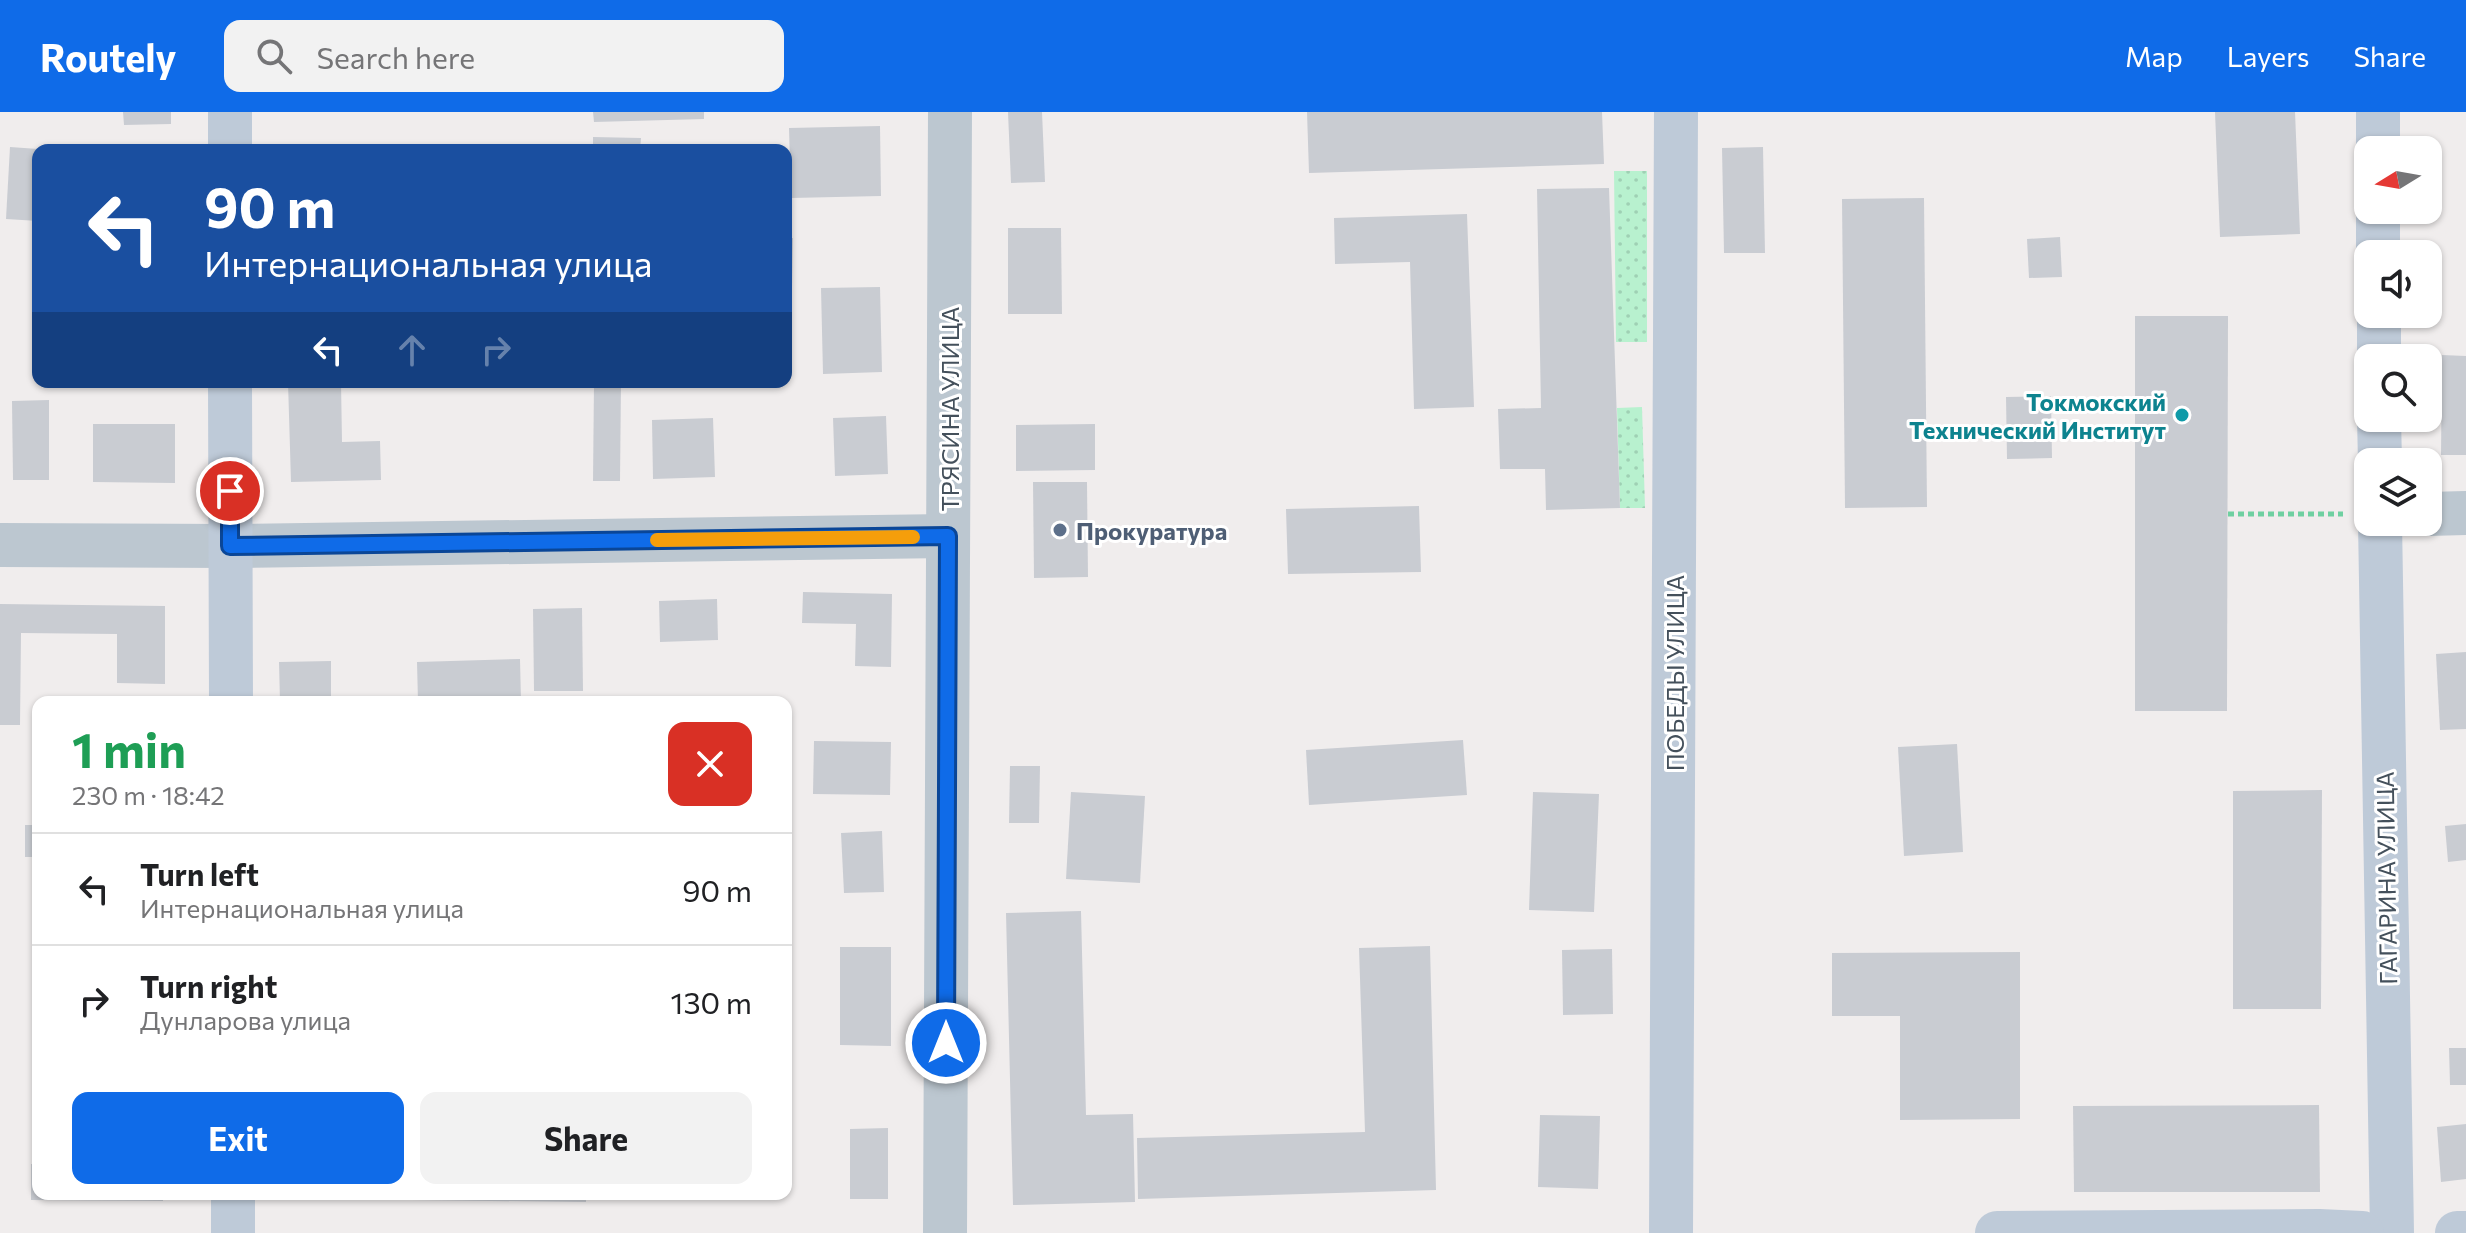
<!DOCTYPE html>
<html lang="en">
<head>
<meta charset="utf-8">
<style>
	body { margin:0; font-family:Commissioner,sans-serif; background:#f2f2f2; color:#202124; height:100vh; display:flex; flex-direction:column; font-size:30px; white-space:nowrap }
	* { box-sizing:border-box; margin:0 }
	p { font-size:26px; color:#757577 }
	.icon { flex:none; width:44px; height:44px; fill:none; stroke:currentColor; stroke-width:2; stroke-linecap:round; stroke-linejoin:round }
	.map { position:relative; flex:1; overflow:hidden }
	.drawer { position:absolute; left:32px; top:584px; width:760px; height:504px; display:flex; flex-direction:column; background:#fff; border-radius:16px; box-shadow:0 2px 6px #0004 }
	.drawer>* { flex:none }
	.hud { position:absolute; left:32px; top:32px; width:760px; height:244px; border-radius:16px; box-shadow:0 2px 6px #0004; background:#1a4fa0; color:#fff; overflow:hidden }
	.needle { width:52px; rotate:259deg }
	.tools { position:absolute; left:2354px; top:24px; display:grid; gap:16px }
	.tools a { display:grid; place-items:center; width:88px; height:88px; border-radius:16px; background:#fff; box-shadow:0 2px 6px #0004; font-size:40px }
	.pin { position:absolute; display:grid; place-items:center; width:68px; height:68px; color:#fff; margin:-34px; border:4px solid #fff; border-radius:50%; box-shadow:0 2px 8px #0007 }
	.me { position:absolute; width:88px; margin:-44px; rotate:0deg; stroke-linejoin:round; filter:drop-shadow(0 0 6px #0008) }
	.turn { display:flex; align-items:center; gap:28px; height:168px; padding:0 40px; font-size:36px }
	.turn .icon { width:104px; height:104px; stroke-width:2.5 }
	.turn b { display:block; font-size:56px; line-height:68px }
	.lanes { display:flex; align-items:center; height:76px; padding:0 40px; background:#0003; justify-content:center; gap:40px; direction:ltr }
	.lanes .off { opacity:.35 }
	.round { display:grid; place-items:center; flex:none; width:84px; height:84px; border-radius:16px; background:#f2f2f2 }
	.head { display:flex; align-items:center; justify-content:space-between; height:136px; padding:0 40px }
	h1 { font-size:48px; font-weight:700; line-height:60px; color:#1e9e55 }
	.button { display:flex; gap:16px; margin-top:auto; padding:16px 40px }
	.button a { flex:1; height:92px; border-radius:16px; background:#0f6be8; color:#fff; font-size:32px; font-weight:700; line-height:92px; text-align:center }
	.button a+a { background:#f2f2f2; color:#202124 }
	ul { padding:0; list-style:none }
	li { display:flex; align-items:center; gap:24px; height:112px; padding:0 40px; border-top:2px solid #e0e0e0 }
	li div { flex:1 }
	li b { display:block; font-size:30px }
	li em { font-style:normal }
	header { display:flex; align-items:center; gap:48px; box-sizing:border-box; height:112px; padding:0 40px; background:#0f6be8; color:#fff }
	header strong { font-size:38px }
	nav { display:flex; gap:44px; margin-inline-start:auto; font-size:28px }
	.search { width:560px; height:72px; background:#f2f2f2; display:flex; align-items:center; gap:20px; box-sizing:border-box; padding:0 28px; border-radius:16px; color:#757577; font-size:30px }
	.map>svg:first-child { display:block }
	.grass { fill:url(#grass-dots) }
	.building { fill:#c9ccd2 }
	.lines { fill:none; stroke-linecap:round; stroke-linejoin:round }
	.path { stroke:#6fd0a1; stroke-width:5; stroke-dasharray:6 4; stroke-linecap:butt }
	.street { stroke:#bcc7d0; stroke-width:44 }
	.secondary { stroke:#becad8; stroke-width:44 }
	.route-casing { stroke:#0a4697; stroke-width:20 }
	.route { stroke:#0f6be8; stroke-width:14 }
	.slow { stroke:#f59e0b; stroke-width:14 }
	.culture-dot { fill:#0f9aa8; stroke:#fff; stroke-width:3 }
	.service-dot { fill:#5c6f8a; stroke:#fff; stroke-width:3 }
	.labels { text-anchor:middle; dominant-baseline:central; stroke-width:6; stroke-linejoin:round; paint-order:stroke }
	.culture-label { font-size:24px; font-weight:bold; fill:#0d838f; stroke:#fff; text-anchor:end }
	.street-label { font-size:24px; fill:#44505b; stroke:#fff }
	.service-label { font-size:24px; font-weight:bold; fill:#4e5e75; stroke:#fff; text-anchor:start }
</style>
</head>
<body>
<header>
<strong>Routely</strong>
<div class="search"><svg class="icon" aria-label="search" viewBox="0 0 24 24"><circle cx="10" cy="10" r="6"/><path d="M15 15l6 6"/></svg>Search here</div>
<nav><a>Map</a><a>Layers</a><a>Share</a></nav>
</header>
<div class="map">
<svg width="2466" height="1121" viewBox="0 0 2466 1121">
	<defs>
		<pattern id="grass-dots" width="8" height="8" patternUnits="userSpaceOnUse" patternTransform="scale(2)"><rect width="8" height="8" fill="#b8f1cf"/><path d="M2 2h.1M6 6h.1" fill="none" stroke="#9fd0b4" stroke-width="1.8" stroke-linecap="round"/></pattern>
	</defs>
	<rect width="100%" height="100%" fill="#f0eded"/>
	<!-- grass -->
	<g class="grass">
		<polygon points="1614,59 1647,59 1647,230 1616,230"/>
		<polygon points="1642,295 1645,396 1620,396 1617,296"/>
	</g>
	<!-- building -->
	<g class="building">
		<polygon points="123,0 171,0 171,12 124,13"/>
		<polygon points="593,0 704,0 704,7 594,10"/>
		<polygon points="1008,0 1042,0 1045,70 1011,71"/>
		<polygon points="1307,0 1602,0 1604,52 1309,61"/>
		<polygon points="2215,0 2295,0 2300,122 2220,125"/>
		<polygon points="880,14 881,84 791,86 789,16"/>
		<polygon points="593,25 641,26 640,38 593,38"/>
		<polygon points="10,35 38,37 38,109 6,107"/>
		<polygon points="1763,35 1765,141 1724,141 1722,36"/>
		<polygon points="1609,76 1620,396 1546,398 1545,357 1500,357 1498,297 1541,296 1537,77"/>
		<polygon points="1924,86 1927,395 1845,396 1842,87"/>
		<polygon points="1467,102 1474,295 1414,297 1410,150 1335,152 1334,106"/>
		<polygon points="1008,116 1061,116 1062,202 1008,202"/>
		<polygon points="2060,125 2062,165 2029,166 2027,127"/>
		<polygon points="786,126 793,126 792,175 786,175"/>
		<polygon points="880,175 882,260 823,262 821,176"/>
		<polygon points="2135,204 2228,204 2227,599 2135,599"/>
		<polygon points="2442,243 2466,244 2466,343 2441,343"/>
		<polygon points="288,270 341,270 342,330 380,329 381,368 291,370"/>
		<polygon points="594,270 621,270 620,369 593,369"/>
		<polygon points="2051,284 2052,346 2007,347 2006,285"/>
		<polygon points="49,288 49,368 13,368 12,289"/>
		<polygon points="886,304 888,362 835,364 833,306"/>
		<polygon points="713,306 715,365 653,367 652,308"/>
		<polygon points="93,312 175,312 175,371 93,370"/>
		<polygon points="1095,312 1095,358 1016,359 1016,313"/>
		<polygon points="1033,370 1087,370 1088,465 1034,466"/>
		<polygon points="1419,394 1421,460 1288,462 1286,397"/>
		<polygon points="803,480 892,482 891,555 855,554 856,512 802,511"/>
		<polygon points="717,487 718,528 660,530 659,489"/>
		<polygon points="0,492 165,494 165,572 117,571 117,522 21,521 20,613 0,613"/>
		<polygon points="582,496 583,579 534,579 533,497"/>
		<polygon points="2466,540 2466,617 2440,618 2436,542"/>
		<polygon points="520,547 521,590 418,590 417,550"/>
		<polygon points="331,549 331,590 280,590 279,550"/>
		<polygon points="1463,628 1467,683 1309,693 1306,638"/>
		<polygon points="814,629 891,630 890,683 813,682"/>
		<polygon points="1957,632 1963,740 1904,744 1898,635"/>
		<polygon points="1010,654 1040,654 1039,711 1009,711"/>
		<polygon points="2322,678 2321,897 2233,897 2233,679"/>
		<polygon points="1071,680 1145,684 1140,771 1066,767"/>
		<polygon points="1533,680 1599,682 1594,800 1529,798"/>
		<polygon points="2466,712 2466,748 2448,750 2445,714"/>
		<rect x="25" y="713" width="13" height="32"/>
		<polygon points="882,719 884,780 844,781 841,721"/>
		<polygon points="1081,799 1086,1003 1133,1002 1135,1090 1013,1093 1006,801"/>
		<polygon points="1430,834 1436,1078 1138,1087 1137,1026 1365,1020 1359,836"/>
		<polygon points="840,835 891,835 891,934 840,933"/>
		<polygon points="1612,837 1613,902 1563,903 1562,838"/>
		<polygon points="2020,840 2020,1007 1900,1008 1900,904 1832,904 1832,841"/>
		<polygon points="2449,936 2466,936 2466,973 2450,973"/>
		<polygon points="2319,993 2320,1080 2074,1080 2073,994"/>
		<polygon points="1540,1003 1600,1004 1598,1077 1538,1075"/>
		<polygon points="2466,1012 2466,1067 2441,1070 2437,1015"/>
		<polygon points="888,1016 888,1087 850,1087 850,1017"/>
		<polygon points="31,1052 38,1052 38,1082 163,1082 163,1089 31,1088"/>
		<polygon points="281,1082 374,1082 373,1088 281,1085"/>
		<polygon points="412,1082 586,1082 586,1090 412,1088"/>
	</g>
	<g class="lines">
		<!-- path -->
		<polyline class="path" points="2228,402 2343,402"/>
		<!-- street -->
		<g class="street">
			<polyline points="2428,402 2466,401"/>
			<polyline points="0,433 230,434 948,424"/>
			<polyline points="945,1121 950,0"/>
		</g>
		<!-- secondary -->
		<g class="secondary">
			<polyline points="2378,0 2378,38"/>
			<polyline points="230,38 230,0"/>
			<polyline points="2378,98 2378,142"/>
			<polyline points="2379,202 2379,246"/>
			<polyline points="230,270 231,590"/>
			<polyline points="2379,306 2380,350"/>
			<polyline points="2380,410 2392,1121"/>
			<polyline points="233,1082 233,1121"/>
			<polyline points="1671,1121 1676,0"/>
			<polyline points="1997,1121 2319,1119 2362,1121"/>
			<polyline points="2457,1121 2466,1121"/>
		</g>
	</g>
	<g class="lines">
		<defs>
			<polyline id="route" points="230,379 230,434 948,424 946,931"/>
		</defs>
		<!-- route casing -->
		<use href="#route" class="route-casing"/>
		<!-- route -->
		<use href="#route" class="route"/>
		<!-- slow -->
		<polyline class="slow" points="657,428 913,425"/>
	</g>
	<!-- markers -->
	<circle class="culture-dot" cx="2182" cy="303" r="8"/>
	<circle class="service-dot" cx="1060" cy="418" r="8"/>
	<g class="labels">
		<!-- culture labels -->
		<g class="culture-label">
			<text x="2166" y="289">Токмокский<tspan x="2166" dy="28">Технический Институт</tspan></text>
		</g>
		<!-- street labels -->
		<g class="street-label">
			<text transform="translate(949 297) rotate(-90)">ТРЯСИНА УЛИЦА</text>
			<text transform="translate(1674 561) rotate(-90)">ПОБЕДЫ УЛИЦА</text>
			<text transform="translate(2386 766) rotate(-91)">ГАГАРИНА УЛИЦА</text>
		</g>
		<!-- service labels -->
		<g class="service-label">
			<text x="1076" y="418">Прокуратура</text>
		</g>
	</g>
</svg>
<div class="tools">
<a><svg class="needle" viewBox="-14 -14 28 28"><path d="M0-13l5 13h-10z" fill="#e53935"/><path d="M0 13l5-13h-10z" fill="#757577"/></svg></a>
<a><svg class="icon" aria-label="sound" viewBox="0 0 24 24"><path d="M4 9h4l5-4v14l-5-4H4zM17 9q2 3 0 6"/></svg></a>
<a><svg class="icon" aria-label="search" viewBox="0 0 24 24"><circle cx="10" cy="10" r="6"/><path d="M15 15l6 6"/></svg></a>
<a><svg class="icon" aria-label="layers" viewBox="0 0 24 24"><path d="M12 4l9 5-9 5-9-5zM3 14l9 5 9-5"/></svg></a>
</div>
<div class="pin" style="left:230px;top:379px;background:#d93025"><svg class="icon" aria-label="arrive" viewBox="0 0 24 24"><path d="M6 21V4h12l-3 4 3 4H6"/></svg></div>
<svg class="me" style="left:946px;top:931px" viewBox="-20 -20 40 40"><circle r="17" fill="#0f6be8" stroke="#fff" stroke-width="3"/><path d="M0-11L8 9 0 5-8 9z" fill="#fff"/></svg>
<div class="hud">
<div class="turn"><svg class="icon" aria-label="left" viewBox="0 0 24 24"><path d="M17 20v-9H6M10 6l-5 5 5 5"/></svg><div><b>90 m</b>Интернациональная улица</div></div>
<div class="lanes"><svg class="icon" aria-label="left" viewBox="0 0 24 24"><path d="M17 20v-9H6M10 6l-5 5 5 5"/></svg><svg class="icon off" aria-label="ahead" viewBox="0 0 24 24"><path d="M12 20V5M6 11l6-6 6 6"/></svg><svg class="icon off" aria-label="right" viewBox="0 0 24 24"><path d="M7 20v-9h11M14 6l5 5-5 5"/></svg></div>
</div>
<section class="drawer">
<div class="head"><div><h1>1 min</h1><p>230 m · 18:42</p></div><a class="round" style="background:#d93025;color:#fff"><svg class="icon" aria-label="close" viewBox="0 0 24 24"><path d="M6 6l12 12M18 6L6 18"/></svg></a></div>
<ul>
<li><svg class="icon" aria-label="left" viewBox="0 0 24 24"><path d="M17 20v-9H6M10 6l-5 5 5 5"/></svg><div><b>Turn left</b><p>Интернациональная улица</p></div><em>90 m</em></li>
<li><svg class="icon" aria-label="right" viewBox="0 0 24 24"><path d="M7 20v-9h11M14 6l5 5-5 5"/></svg><div><b>Turn right</b><p>Дунларова улица</p></div><em>130 m</em></li>
</ul>
<div class="button"><a>Exit</a><a>Share</a></div>
</section>
</div>
</body>
</html>
